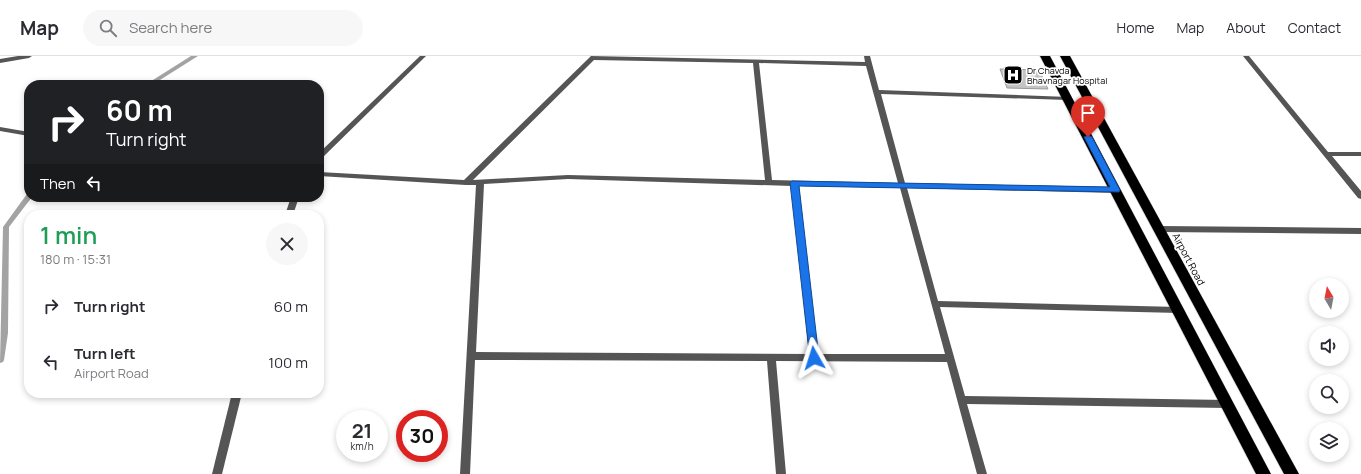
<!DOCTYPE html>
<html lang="en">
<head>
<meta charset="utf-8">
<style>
	body { margin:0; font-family:Manrope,sans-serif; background:#f7f7f7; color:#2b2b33; height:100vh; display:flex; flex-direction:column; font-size:15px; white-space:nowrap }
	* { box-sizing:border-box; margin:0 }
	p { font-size:13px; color:#7c7c81 }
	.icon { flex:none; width:22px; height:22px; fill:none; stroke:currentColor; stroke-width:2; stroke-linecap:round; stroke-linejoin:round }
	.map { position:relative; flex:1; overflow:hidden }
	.panel { position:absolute; left:24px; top:154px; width:300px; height:188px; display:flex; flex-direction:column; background:#fff; border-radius:16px; box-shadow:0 2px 6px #0003 }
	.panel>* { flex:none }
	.top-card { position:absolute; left:24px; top:24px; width:300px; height:122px; border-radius:16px; box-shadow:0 2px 6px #0003; background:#202124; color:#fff; overflow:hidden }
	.needle { width:26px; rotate:350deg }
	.fabs { position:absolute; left:1309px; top:222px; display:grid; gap:8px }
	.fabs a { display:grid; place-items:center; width:40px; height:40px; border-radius:50%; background:#fff; box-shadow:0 2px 6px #0003; font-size:20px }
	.speed { position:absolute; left:336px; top:354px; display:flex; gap:8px; font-size:20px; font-weight:700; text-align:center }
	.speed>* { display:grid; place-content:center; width:52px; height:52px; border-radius:50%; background:#fff; box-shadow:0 2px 6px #0003; line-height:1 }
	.speed small { font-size:10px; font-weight:400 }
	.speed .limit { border:6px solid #d22; background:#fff; color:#111 }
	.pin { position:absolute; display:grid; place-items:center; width:34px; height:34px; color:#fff; margin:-41px -17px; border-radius:50% 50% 50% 0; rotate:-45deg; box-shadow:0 0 4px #0007 }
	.pin .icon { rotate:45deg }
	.me { position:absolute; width:44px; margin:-22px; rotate:354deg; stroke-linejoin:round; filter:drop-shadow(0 0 3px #0008) }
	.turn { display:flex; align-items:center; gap:14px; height:84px; padding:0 16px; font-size:18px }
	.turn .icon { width:52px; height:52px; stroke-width:2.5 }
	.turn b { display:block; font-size:28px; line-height:34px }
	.then { display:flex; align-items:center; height:38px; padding:0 16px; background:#0003; gap:8px; font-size:15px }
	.round { display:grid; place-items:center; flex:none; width:42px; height:42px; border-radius:21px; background:#f7f7f7 }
	.summary { display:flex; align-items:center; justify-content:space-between; height:68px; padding:0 16px }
	h1 { font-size:24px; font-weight:600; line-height:30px; color:#1e9e55 }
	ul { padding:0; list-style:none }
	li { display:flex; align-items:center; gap:12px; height:56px; padding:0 16px }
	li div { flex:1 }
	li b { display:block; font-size:15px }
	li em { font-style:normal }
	header { display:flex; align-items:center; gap:24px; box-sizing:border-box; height:56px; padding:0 20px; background:#fff; border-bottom:1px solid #e1e1e2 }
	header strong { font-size:19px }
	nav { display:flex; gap:22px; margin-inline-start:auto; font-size:14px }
	.search { width:280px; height:36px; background:#f7f7f7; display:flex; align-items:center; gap:10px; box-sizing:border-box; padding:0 14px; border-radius:22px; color:#7c7c81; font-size:15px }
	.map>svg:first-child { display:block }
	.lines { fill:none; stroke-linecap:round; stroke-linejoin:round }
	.stream { fill:#a3a3a3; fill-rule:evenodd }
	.building { fill:#c4c4c4; stroke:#999 }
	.highway-casing { stroke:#dbdbdb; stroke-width:1 }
	.street { fill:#555; fill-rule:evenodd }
	.highway { fill:#000; fill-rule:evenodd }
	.route { fill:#1a73e8; stroke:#114b97 }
	.labels { text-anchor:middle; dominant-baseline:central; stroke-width:3.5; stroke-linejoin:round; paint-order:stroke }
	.far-poi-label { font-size:9px; fill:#000; stroke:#fff; text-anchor:start }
	.street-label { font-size:10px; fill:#000; stroke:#fff }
</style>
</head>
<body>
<header>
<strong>Map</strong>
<div class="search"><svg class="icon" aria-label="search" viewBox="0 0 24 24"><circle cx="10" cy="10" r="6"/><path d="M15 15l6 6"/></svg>Search here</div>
<nav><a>Home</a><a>Map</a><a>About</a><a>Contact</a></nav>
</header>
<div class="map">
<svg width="1361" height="418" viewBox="0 0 1361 418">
	<rect width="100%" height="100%" fill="#fff"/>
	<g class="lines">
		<!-- stream -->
		<g class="stream">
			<polygon points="191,0 198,0 152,29 145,29"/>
			<polygon points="27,138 29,138 29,141 32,141 9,171 8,277 4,304 3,306 0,307 3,171"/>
		</g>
	</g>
	<!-- building -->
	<polygon class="building" points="1000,13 1039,14 1048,33 1007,32"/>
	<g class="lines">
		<defs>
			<g id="highway">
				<polygon points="1040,0 1050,0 1271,418 1256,418"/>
				<polygon points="1060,0 1070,0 1299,418 1284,418"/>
			</g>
		</defs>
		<!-- highway casing -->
		<use href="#highway" class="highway-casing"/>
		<!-- street -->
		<g class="street">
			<polygon points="18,0 32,0 29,2 0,7 0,3"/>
			<polygon points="420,0 426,0 321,103 319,103 319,97"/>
			<path d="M591,0L865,6L864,0H870L879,34L1069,41V43L1067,44L881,38L905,127L1116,131L1120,134L1116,137L907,132L938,245L1179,251L1182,252L1183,254L1182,256L1179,257L940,251L965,340L1227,344L1230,345L1232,348L1230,351L1227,352L967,348L987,418H977L947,306L776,305L786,418H776L767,305L475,304L470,418H460L476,129H466L319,120V116L464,124ZM594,4L753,7L765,124L568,119L473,124ZM759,7L866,10L898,127L772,124ZM568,123L792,130L809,298L476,296L484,128ZM799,130L900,132L945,298H818Z"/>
			<polygon points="1243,0 1249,0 1328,96 1361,96 1361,100 1332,100 1361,135 1361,143 1358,142"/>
			<polygon points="0,71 29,76 29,80 0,75"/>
			<polygon points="291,141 299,141 293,159 285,159"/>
			<polygon points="1159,170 1361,172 1361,178 1159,176 1155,173"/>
			<polygon points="232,337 242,337 222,418 212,418"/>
		</g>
		<!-- highway -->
		<use href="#highway" class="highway"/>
	</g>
	<!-- route -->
	<polygon class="route" points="1088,79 1092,81 1120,134 1119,136 799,130 819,302 817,304 814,306 810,304 790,127 792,125 1110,131 1084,81"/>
	<!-- icons -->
	<defs>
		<symbol id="hospital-square" viewBox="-11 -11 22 22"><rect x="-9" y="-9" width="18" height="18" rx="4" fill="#000" stroke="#fff"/><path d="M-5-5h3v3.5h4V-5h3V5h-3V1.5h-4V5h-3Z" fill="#fff"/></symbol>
	</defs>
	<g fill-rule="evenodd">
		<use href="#hospital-square" x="1002" y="8" width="22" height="22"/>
	</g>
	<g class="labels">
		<!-- far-poi labels -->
		<g class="far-poi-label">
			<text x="1027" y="14">Dr Chavda<tspan x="1027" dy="10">Bhavnagar Hospital</tspan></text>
		</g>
		<!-- street labels -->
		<g class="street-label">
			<text transform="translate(1189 203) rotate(62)">Airport Road</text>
		</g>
	</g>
</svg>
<div class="fabs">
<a><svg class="needle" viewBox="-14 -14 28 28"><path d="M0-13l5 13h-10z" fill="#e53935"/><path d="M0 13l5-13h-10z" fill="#7c7c81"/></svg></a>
<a><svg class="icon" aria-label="sound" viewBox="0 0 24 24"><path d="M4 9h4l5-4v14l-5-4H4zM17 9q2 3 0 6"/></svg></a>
<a><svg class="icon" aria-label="search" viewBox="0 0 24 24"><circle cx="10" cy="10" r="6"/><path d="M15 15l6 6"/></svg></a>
<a><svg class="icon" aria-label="layers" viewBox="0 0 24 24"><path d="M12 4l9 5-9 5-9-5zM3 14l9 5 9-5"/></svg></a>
</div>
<div class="speed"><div>21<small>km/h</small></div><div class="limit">30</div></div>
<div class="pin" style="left:1088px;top:81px;background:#d93025"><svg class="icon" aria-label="arrive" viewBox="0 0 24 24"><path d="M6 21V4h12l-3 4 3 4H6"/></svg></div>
<svg class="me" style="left:814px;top:302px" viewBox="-20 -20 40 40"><path d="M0-17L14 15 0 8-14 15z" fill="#1a73e8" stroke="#fff" stroke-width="4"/></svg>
<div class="top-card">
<div class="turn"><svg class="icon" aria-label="right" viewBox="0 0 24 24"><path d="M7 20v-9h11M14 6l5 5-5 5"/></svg><div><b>60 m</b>Turn right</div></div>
<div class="then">Then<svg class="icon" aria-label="left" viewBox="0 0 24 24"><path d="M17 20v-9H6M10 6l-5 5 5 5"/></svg></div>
</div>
<section class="panel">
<div class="summary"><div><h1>1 min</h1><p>180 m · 15:31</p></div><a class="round"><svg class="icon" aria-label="close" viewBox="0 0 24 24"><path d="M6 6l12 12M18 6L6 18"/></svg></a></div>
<ul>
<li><svg class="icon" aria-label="right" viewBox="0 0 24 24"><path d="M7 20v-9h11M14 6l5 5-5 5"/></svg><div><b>Turn right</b></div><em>60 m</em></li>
<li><svg class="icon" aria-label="left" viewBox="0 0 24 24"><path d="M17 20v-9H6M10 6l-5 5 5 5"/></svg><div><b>Turn left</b><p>Airport Road</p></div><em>100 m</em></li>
</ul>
</section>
</div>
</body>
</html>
